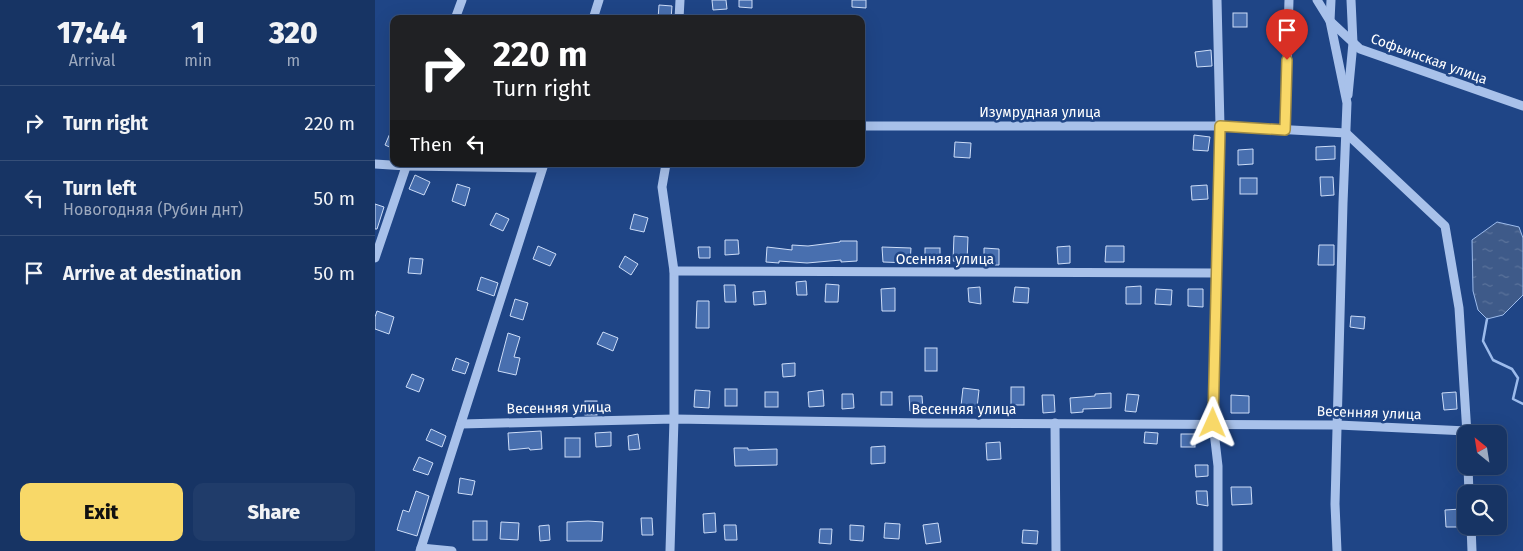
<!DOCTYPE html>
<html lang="en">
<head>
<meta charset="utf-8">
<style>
	body { margin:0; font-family:"Fira Sans",sans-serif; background:#203c6a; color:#f1f3f6; height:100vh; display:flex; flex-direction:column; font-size:19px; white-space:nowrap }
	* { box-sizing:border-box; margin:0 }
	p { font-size:16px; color:#9eaabf }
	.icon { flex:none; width:28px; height:28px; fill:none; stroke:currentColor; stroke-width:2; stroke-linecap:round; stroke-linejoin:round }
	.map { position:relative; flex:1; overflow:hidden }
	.details { display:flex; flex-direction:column; background:#173464; width:375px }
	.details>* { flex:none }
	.hud { position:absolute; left:15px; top:15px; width:475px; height:152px; border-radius:10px; box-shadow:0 5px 20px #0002,0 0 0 1px #364f78; background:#202124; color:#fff; overflow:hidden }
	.needle { width:32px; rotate:330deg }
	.buttons { position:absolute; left:1082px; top:425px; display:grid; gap:10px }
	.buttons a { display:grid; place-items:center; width:50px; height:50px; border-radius:10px; background:#173464; box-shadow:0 5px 20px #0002,0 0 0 1px #364f78; font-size:25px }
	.pin { position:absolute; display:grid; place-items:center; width:42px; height:42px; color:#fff; margin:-51px -21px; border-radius:50% 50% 50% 0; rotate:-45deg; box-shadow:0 0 5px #0007 }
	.pin .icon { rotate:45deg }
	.me { position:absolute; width:55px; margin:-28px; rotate:1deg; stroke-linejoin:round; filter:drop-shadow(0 0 4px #0008) }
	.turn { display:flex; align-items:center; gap:18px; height:105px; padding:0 20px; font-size:22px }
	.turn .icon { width:65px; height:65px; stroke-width:2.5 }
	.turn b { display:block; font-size:35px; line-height:42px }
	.then { display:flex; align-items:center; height:48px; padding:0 20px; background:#0003; gap:10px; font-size:19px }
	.eta { display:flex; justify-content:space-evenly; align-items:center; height:85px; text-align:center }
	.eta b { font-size:30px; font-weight:800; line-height:35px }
	.action { display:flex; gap:10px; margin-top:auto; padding:10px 20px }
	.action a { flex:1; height:58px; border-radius:10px; background:#f8d868; color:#111; font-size:20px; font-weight:800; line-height:58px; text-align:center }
	.action a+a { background:#203c6a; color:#f1f3f6 }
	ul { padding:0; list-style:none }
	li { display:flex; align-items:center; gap:15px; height:75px; padding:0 20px; border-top:1px solid #364f78 }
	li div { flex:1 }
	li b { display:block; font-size:19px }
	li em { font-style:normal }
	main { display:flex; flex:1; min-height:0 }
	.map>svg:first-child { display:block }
	.water { fill:url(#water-ripples); stroke:#9cbbec }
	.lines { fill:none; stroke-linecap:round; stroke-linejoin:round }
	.stream { stroke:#9cbbec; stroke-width:2.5 }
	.building { fill:#486faf; stroke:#cdddf8 }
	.minor { stroke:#a8c1ea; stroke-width:9 }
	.route-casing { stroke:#a18c44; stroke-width:12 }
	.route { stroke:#f8d868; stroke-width:9 }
	.labels { text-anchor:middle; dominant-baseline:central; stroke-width:5; stroke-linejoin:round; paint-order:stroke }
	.street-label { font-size:14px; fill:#fff; stroke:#1f4586 }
</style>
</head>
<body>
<main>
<section class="details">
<div class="eta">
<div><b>17:44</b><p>Arrival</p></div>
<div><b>1</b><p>min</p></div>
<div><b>320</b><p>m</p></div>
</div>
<ul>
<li><svg class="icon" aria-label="right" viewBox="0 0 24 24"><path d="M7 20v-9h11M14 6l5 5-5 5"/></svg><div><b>Turn right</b></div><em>220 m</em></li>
<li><svg class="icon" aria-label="left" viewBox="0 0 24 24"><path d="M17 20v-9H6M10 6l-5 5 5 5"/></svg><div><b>Turn left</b><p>Новогодняя (Рубин днт)</p></div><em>50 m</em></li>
<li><svg class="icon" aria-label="arrive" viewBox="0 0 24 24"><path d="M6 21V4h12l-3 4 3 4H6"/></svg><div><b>Arrive at destination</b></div><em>50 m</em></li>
</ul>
<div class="action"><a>Exit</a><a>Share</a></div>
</section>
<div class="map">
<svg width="1148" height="551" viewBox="0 0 1148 551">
	<defs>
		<pattern id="water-ripples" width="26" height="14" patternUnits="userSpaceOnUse" patternTransform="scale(1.25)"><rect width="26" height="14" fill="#3e5a89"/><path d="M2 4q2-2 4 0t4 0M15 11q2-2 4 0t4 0" fill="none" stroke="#5b739b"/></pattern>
	</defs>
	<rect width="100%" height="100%" fill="#1f4586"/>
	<!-- water -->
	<polygon class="water" points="1122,222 1144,227 1148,238 1148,295 1128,315 1112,319 1103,310 1098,291 1097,240"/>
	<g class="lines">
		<!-- stream -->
		<polyline class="stream" points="1112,319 1108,341 1118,360 1137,369 1143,378 1138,399 1148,404"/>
	</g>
	<!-- building -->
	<g class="building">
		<polygon points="337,0 351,0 352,9 338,10"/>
		<polygon points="364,0 377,0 377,8 364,7"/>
		<polygon points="477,0 491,0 491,8 477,7"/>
		<polygon points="284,5 297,6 296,19 283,19"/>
		<rect x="858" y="13" width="14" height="14"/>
		<polygon points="836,50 837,66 822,67 820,52"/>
		<polygon points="19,124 19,149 10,145"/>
		<polygon points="819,135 835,137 833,151 818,150"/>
		<polygon points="580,142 596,143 595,158 579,157"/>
		<polygon points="960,146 960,159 941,160 941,147"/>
		<polygon points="878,149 878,164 863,165 863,150"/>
		<polygon points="40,175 55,182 49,195 34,189"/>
		<polygon points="945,177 958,177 959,195 946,196"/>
		<rect x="865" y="178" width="17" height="16"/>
		<polygon points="82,184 95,188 90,206 77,201"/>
		<polygon points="832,185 833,199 817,200 816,186"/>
		<polygon points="0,204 9,207 2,229 0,229"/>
		<polygon points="121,213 134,219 128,231 115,225"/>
		<polygon points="259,214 273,218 269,232 255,229"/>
		<polygon points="579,236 593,237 592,262 578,261"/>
		<polygon points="350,240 363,240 364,254 350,255"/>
		<polygon points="465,241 482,241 482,261 466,262 466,260 432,263 404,261 404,263 391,262 392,247 417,250 417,245 433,246 465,242"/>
		<polygon points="944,245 959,245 959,265 943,265"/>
		<polygon points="163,246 181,254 175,266 158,259"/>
		<polygon points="695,246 695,263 683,264 682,247"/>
		<polygon points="731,246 749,246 749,262 730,262"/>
		<polygon points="323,247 335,247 335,258 324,258"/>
		<polygon points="507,247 536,248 535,263 508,262"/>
		<rect x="550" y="248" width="15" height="14"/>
		<polygon points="609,248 624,249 624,265 609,265"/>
		<polygon points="250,256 263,264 256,275 244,267"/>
		<polygon points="35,258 48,259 46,274 33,273"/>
		<polygon points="106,277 123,283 119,296 102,290"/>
		<polygon points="431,281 432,295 422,295 421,282"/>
		<polygon points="451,284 464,285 463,302 450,302"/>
		<polygon points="349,285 360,285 361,302 350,302"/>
		<polygon points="766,286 766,304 751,304 751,287"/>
		<polygon points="605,287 606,304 594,302 593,288"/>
		<polygon points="640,287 654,288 653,303 638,302"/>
		<polygon points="520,288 520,311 507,311 506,289"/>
		<polygon points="781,289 797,290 796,305 780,304"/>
		<polygon points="813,289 828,289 828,307 813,306"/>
		<polygon points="390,291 391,304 379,305 378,292"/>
		<polygon points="140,299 153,303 148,320 135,316"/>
		<polygon points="322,301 334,301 334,328 321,328"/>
		<polygon points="2,311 19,317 14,334 0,329 0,317"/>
		<polygon points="976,316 990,317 989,329 975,327"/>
		<polygon points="228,332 243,338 238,351 222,344"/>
		<polygon points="133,333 145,337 139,357 145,358 141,375 123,371"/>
		<rect x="550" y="348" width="12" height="23"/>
		<polygon points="81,358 94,363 90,374 77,370"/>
		<polygon points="420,363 420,376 408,377 407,364"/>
		<polygon points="37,374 49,379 44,392 31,387"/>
		<rect x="636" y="387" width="13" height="18"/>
		<polygon points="588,388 604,390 602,408 586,406"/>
		<rect x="350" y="389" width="12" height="17"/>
		<polygon points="320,390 335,391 334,408 319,407"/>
		<polygon points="448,390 449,406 434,407 433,392"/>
		<rect x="390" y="392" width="13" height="15"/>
		<rect x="506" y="392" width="11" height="13"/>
		<polygon points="1081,392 1082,409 1069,410 1067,393"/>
		<polygon points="736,393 736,408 708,409 708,412 696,413 695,398 720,396 720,394"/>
		<polygon points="467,394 478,394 479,408 467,409"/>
		<polygon points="752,394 764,395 761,412 750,411"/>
		<polygon points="667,395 679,395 680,412 668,413"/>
		<polygon points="856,395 874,396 874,413 856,413"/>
		<polygon points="534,396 547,396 548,410 535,411"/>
		<rect x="210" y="401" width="12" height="14"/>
		<polygon points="56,429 71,436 67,447 51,440"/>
		<polygon points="166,431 167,449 155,450 154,448 134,450 133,433"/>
		<polygon points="236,432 236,446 221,447 220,433"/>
		<polygon points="770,432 783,433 782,444 769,443"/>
		<polygon points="263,434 265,449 254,450 253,436"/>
		<rect x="806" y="434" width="14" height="13"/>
		<rect x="190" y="438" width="15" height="19"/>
		<polygon points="625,442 626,459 612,460 611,443"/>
		<polygon points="510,446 510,463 496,464 496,447"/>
		<polygon points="359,448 373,448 373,450 402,449 402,465 360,466"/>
		<polygon points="44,457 58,463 53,475 38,470"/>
		<polygon points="820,465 833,465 833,476 821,477"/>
		<polygon points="85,478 100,481 97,495 83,493"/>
		<polygon points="856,487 876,487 877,504 857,505"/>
		<polygon points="41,491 54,496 42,536 22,530 28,510 34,512"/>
		<polygon points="821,491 832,491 833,506 822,504"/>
		<polygon points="1086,509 1086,527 1071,527 1070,510"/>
		<polygon points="340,513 341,532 329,533 328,514"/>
		<polygon points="266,518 277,518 278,535 267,535"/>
		<rect x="98" y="521" width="14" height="19"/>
		<polygon points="213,521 228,522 227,541 192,541 192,522"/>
		<polygon points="126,522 144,523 143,540 125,539"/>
		<polygon points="510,523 525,524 524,539 509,538"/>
		<polygon points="563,523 566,542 551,544 548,525"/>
		<polygon points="174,525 175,540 165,541 164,526"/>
		<polygon points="349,525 361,525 362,540 350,540"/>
		<polygon points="475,525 489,526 488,541 475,540"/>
		<polygon points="445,529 457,529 456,544 444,543"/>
		<polygon points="648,530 663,531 662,544 647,543"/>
	</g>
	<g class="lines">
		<!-- minor -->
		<g class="minor">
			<polyline points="842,0 845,126 838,423 843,466 843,551"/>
			<polyline points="942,0 955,21 985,49 1148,106"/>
			<polyline points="956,0 955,21 972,103 968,203 960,504 962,551"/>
			<polyline points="80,19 87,0"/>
			<polyline points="218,19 224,0"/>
			<polyline points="304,19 305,0"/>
			<polyline points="973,95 978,43 976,0"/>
			<polyline points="486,126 845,126 971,133 1070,226 1084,308 1092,434"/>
			<polyline points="910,130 914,0"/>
			<polyline points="0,164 31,166 167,168"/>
			<polyline points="291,164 287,187 299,271 299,419 295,551"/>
			<polyline points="0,258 32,164"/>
			<polyline points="299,271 840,273"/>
			<polyline points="680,423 681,551"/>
			<polyline points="86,424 299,419 550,423 963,425 1092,431"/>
			<polyline points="1093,466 1094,494"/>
			<polyline points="1096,526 1097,551"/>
			<polyline points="46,548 77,551"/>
			<polyline points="45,551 169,164"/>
		</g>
	</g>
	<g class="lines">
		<defs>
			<polyline id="route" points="838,423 845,126 910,130 912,60"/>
		</defs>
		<!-- route casing -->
		<use href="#route" class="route-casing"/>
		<!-- route -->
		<use href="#route" class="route"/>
	</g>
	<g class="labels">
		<!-- street labels -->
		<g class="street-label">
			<text transform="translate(1054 59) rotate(20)">Софьинская улица</text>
			<text x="665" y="112">Изумрудная улица</text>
			<text x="570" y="259">Осенняя улица</text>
			<text transform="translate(184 408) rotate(-1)">Весенняя улица</text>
			<text x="589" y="409">Весенняя улица</text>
			<text transform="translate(994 413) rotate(2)">Весенняя улица</text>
		</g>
	</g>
</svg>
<div class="buttons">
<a><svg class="needle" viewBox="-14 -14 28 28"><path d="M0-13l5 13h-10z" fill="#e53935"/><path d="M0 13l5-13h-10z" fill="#9eaabf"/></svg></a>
<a><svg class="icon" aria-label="search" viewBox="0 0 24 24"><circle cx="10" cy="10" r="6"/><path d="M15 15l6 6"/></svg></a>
</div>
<div class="pin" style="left:912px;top:60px;background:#d93025"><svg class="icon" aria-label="arrive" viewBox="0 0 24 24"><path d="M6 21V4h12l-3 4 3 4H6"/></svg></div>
<svg class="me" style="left:838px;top:423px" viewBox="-20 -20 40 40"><path d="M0-17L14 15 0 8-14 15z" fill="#f8d868" stroke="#fff" stroke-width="4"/></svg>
<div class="hud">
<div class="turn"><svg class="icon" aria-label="right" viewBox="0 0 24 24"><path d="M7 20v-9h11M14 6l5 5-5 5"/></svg><div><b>220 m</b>Turn right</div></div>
<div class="then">Then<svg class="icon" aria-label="left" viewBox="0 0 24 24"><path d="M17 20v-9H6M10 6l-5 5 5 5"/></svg></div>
</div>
</div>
</main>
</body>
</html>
